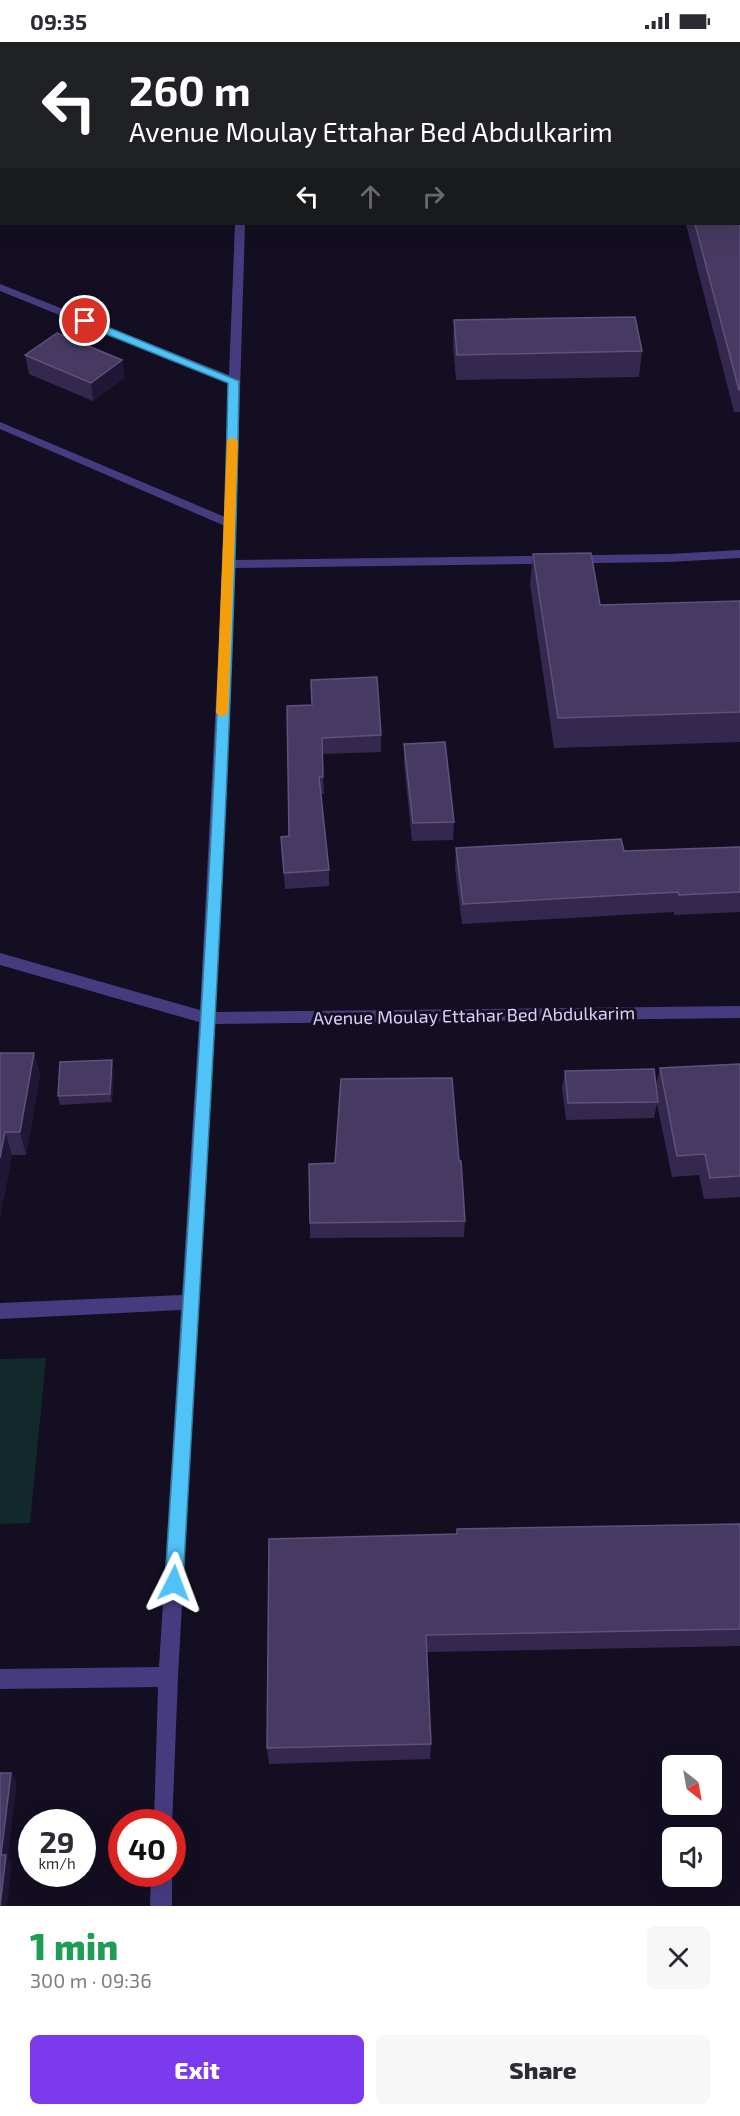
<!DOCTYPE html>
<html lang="en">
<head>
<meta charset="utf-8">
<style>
	body { margin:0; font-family:"Exo 2",sans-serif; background:#f7f7f7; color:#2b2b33; height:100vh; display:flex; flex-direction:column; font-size:22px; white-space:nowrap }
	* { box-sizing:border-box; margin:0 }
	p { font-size:20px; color:#7c7c81 }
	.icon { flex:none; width:33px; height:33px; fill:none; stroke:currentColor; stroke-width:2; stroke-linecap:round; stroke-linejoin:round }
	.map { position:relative; height:1864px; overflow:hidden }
	.drawer { display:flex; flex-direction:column; background:#fff; flex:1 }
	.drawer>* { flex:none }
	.top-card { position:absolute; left:0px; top:0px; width:741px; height:183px; box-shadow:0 6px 24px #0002; background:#202124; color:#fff; overflow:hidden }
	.needle { width:39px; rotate:149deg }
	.buttons { position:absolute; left:662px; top:1713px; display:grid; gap:12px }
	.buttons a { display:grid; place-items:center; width:60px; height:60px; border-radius:9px; background:#fff; box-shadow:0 6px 24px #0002; font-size:30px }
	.speed { position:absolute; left:18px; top:1767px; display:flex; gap:12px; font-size:30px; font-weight:700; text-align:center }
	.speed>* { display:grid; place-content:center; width:78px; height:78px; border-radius:50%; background:#fff; box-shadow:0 6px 24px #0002; line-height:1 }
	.speed small { font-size:15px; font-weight:400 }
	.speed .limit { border:9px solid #d22; background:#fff; color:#111 }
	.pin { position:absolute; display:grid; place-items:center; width:51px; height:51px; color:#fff; margin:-26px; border:3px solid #fff; border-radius:50%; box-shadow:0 2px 6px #0007 }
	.me { position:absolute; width:66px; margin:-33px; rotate:3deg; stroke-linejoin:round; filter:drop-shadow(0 0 4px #0008) }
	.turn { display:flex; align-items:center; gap:21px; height:126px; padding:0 30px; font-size:27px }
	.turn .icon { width:78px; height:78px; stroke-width:2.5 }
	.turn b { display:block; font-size:42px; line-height:51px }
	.lanes { display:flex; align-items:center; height:57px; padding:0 30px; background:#0003; justify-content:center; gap:30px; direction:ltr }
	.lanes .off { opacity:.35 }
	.round { display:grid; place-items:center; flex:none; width:63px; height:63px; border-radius:9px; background:#f7f7f7 }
	.overview { display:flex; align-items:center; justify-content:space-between; height:102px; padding:0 30px }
	h1 { font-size:36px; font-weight:800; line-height:45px; color:#1e9e55 }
	.action { display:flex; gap:12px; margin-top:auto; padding:12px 30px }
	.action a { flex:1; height:69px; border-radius:9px; background:#7c3aed; color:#fff; font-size:24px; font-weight:800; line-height:69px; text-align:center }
	.action a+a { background:#f7f7f7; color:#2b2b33 }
	.status { display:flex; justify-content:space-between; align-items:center; height:42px; padding:0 30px; background:#fff; direction:ltr }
	.status svg { height:16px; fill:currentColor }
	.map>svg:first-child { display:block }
	.green { fill:#12292c }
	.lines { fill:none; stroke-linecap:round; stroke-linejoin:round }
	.minor { fill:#473b7f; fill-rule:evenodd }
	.wall { fill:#35284f }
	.shaded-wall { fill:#201635 }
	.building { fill:#473a62; stroke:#5e527a; stroke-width:1.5 }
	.route { fill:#4fc3f7; stroke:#337fa1; stroke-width:1.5 }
	.slow { fill:#f59e0b }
	.labels { text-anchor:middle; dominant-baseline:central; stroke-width:6; stroke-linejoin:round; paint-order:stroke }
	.street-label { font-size:18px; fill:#dcd1fd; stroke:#140e22 }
</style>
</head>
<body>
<div class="status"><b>09:35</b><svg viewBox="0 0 49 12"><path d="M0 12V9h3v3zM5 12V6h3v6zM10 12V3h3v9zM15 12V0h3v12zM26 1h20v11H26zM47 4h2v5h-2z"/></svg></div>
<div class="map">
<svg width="740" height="1864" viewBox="0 0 740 1864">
	<rect width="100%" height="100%" fill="#140e22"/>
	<!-- green -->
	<polygon class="green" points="46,1316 30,1481 0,1482 0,1317"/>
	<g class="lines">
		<!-- minor -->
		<g class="minor">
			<rect x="244" y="0" width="8" height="2"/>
			<polygon points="235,182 245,182 235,518 669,512 740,508 740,516 669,520 235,526 215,970 740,964 740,976 214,982 178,1635 172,1784 172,1780 154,1780 158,1645 0,1647 0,1627 159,1625 181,1268 0,1277 0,1261 182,1253 199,980 0,923 0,911 200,968 225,484 0,387 0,380 225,475 228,341 0,249 0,242 229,333"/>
			<polygon points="151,1832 172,1832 172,1864 150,1864"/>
		</g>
	</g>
	<!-- wall -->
	<g class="wall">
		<rect x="471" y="0" width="156" height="2"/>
		<polygon points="740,172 740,370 734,370 686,182 740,182"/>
		<polygon points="454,278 642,309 639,335 456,338 453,303"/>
		<polygon points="25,313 122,318 124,336 93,359 29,332"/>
		<polygon points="533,512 600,563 740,559 740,700 554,706 530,542"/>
		<polygon points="287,664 381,693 381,710 322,712 324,752 321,752 329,828 329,844 285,847 281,795 289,794"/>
		<polygon points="404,702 454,780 453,798 412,799 404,721"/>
		<polygon points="740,805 740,870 674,873 674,870 462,882 455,826 456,806 624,809"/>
		<polygon points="0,1011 34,1011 40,1034 26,1113 12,1113 0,1175"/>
		<polygon points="740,1022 740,1155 704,1157 699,1133 672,1135 657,1062 654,1076 566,1078 562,1046 565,1029 656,1043 660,1026"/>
		<polygon points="114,1027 112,1060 60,1063 58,1054"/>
		<polygon points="459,1119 465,1179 464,1195 310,1196 310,1181"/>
		<polygon points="740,1482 740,1604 427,1610 431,1702 430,1717 269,1722 267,1706 457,1492 457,1487"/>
	</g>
	<!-- shaded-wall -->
	<g class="shaded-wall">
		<polygon points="122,318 124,336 93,359 91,341"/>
		<polygon points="34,1011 40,1034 26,1113 20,1090"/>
		<polygon points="112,1018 114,1027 112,1060 110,1052"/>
		<polygon points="5,1090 12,1113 0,1175 0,1116"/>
		<polygon points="11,1731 17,1740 8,1815 12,1821 7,1864 0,1864 1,1813"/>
	</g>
	<!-- building -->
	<g class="building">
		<polygon points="558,0 627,0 627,2 559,2"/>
		<polygon points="740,171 740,348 739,348 695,182 740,182"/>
		<polygon points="635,275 642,309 457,313 454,278"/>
		<polygon points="57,291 122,318 91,341 25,313"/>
		<polygon points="591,511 600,563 740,559 740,670 558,676 533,512"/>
		<polygon points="377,635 381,693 322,696 323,735 319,735 329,828 284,831 281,795 289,794 287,664 312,663 311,638"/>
		<polygon points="445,700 454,780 413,781 404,702"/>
		<polygon points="621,797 624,809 740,805 740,850 679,853 678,850 463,862 456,806"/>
		<polygon points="0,1011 34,1011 20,1090 5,1090 0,1116"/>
		<polygon points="112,1018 110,1052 58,1054 60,1020"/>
		<polygon points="740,1022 740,1134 710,1136 705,1112 677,1114 660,1026"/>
		<polygon points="654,1027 658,1060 568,1061 565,1029"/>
		<polygon points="452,1036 459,1119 461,1119 465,1179 310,1181 309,1122 335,1121 341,1037"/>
		<polygon points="740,1482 740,1587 426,1593 431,1702 267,1706 269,1497 457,1492 457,1487"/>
		<polygon points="0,1731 11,1731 1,1813 6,1813 0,1864"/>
	</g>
	<!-- route -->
	<path class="route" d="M81,277H88L239,339C233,740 205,1141 183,1541L180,1548L174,1550L168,1548L165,1541C190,1142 220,741 228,341L81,282Z"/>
	<!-- slow -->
	<polygon class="slow" points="232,395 238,399 228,671 222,675 216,671 227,399"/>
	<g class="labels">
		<!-- street labels -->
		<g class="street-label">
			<text transform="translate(474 973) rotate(-1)">Avenue Moulay Ettahar Bed Abdulkarim</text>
		</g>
	</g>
</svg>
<div class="buttons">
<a><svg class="needle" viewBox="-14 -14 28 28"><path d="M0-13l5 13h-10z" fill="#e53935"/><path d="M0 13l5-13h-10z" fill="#7c7c81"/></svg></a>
<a><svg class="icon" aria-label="sound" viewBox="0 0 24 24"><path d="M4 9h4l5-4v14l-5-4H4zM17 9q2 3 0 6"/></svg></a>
</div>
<div class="speed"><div>29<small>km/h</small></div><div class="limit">40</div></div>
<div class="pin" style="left:85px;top:279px;background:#d93025"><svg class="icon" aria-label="arrive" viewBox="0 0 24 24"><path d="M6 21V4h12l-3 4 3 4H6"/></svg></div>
<svg class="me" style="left:174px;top:1541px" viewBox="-20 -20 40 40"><path d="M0-17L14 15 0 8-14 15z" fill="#4fc3f7" stroke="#fff" stroke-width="4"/></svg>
<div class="top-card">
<div class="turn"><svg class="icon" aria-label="left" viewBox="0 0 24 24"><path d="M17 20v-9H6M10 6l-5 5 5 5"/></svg><div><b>260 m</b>Avenue Moulay Ettahar Bed Abdulkarim</div></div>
<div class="lanes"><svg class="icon" aria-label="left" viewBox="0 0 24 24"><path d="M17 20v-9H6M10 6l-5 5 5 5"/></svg><svg class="icon off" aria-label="ahead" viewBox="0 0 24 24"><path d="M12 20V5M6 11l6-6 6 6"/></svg><svg class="icon off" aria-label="right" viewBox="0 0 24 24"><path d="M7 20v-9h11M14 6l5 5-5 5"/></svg></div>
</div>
</div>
<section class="drawer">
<div class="overview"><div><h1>1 min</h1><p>300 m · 09:36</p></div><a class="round"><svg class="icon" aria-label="close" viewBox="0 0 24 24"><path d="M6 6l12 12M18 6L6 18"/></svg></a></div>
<div class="action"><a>Exit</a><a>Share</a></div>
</section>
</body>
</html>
